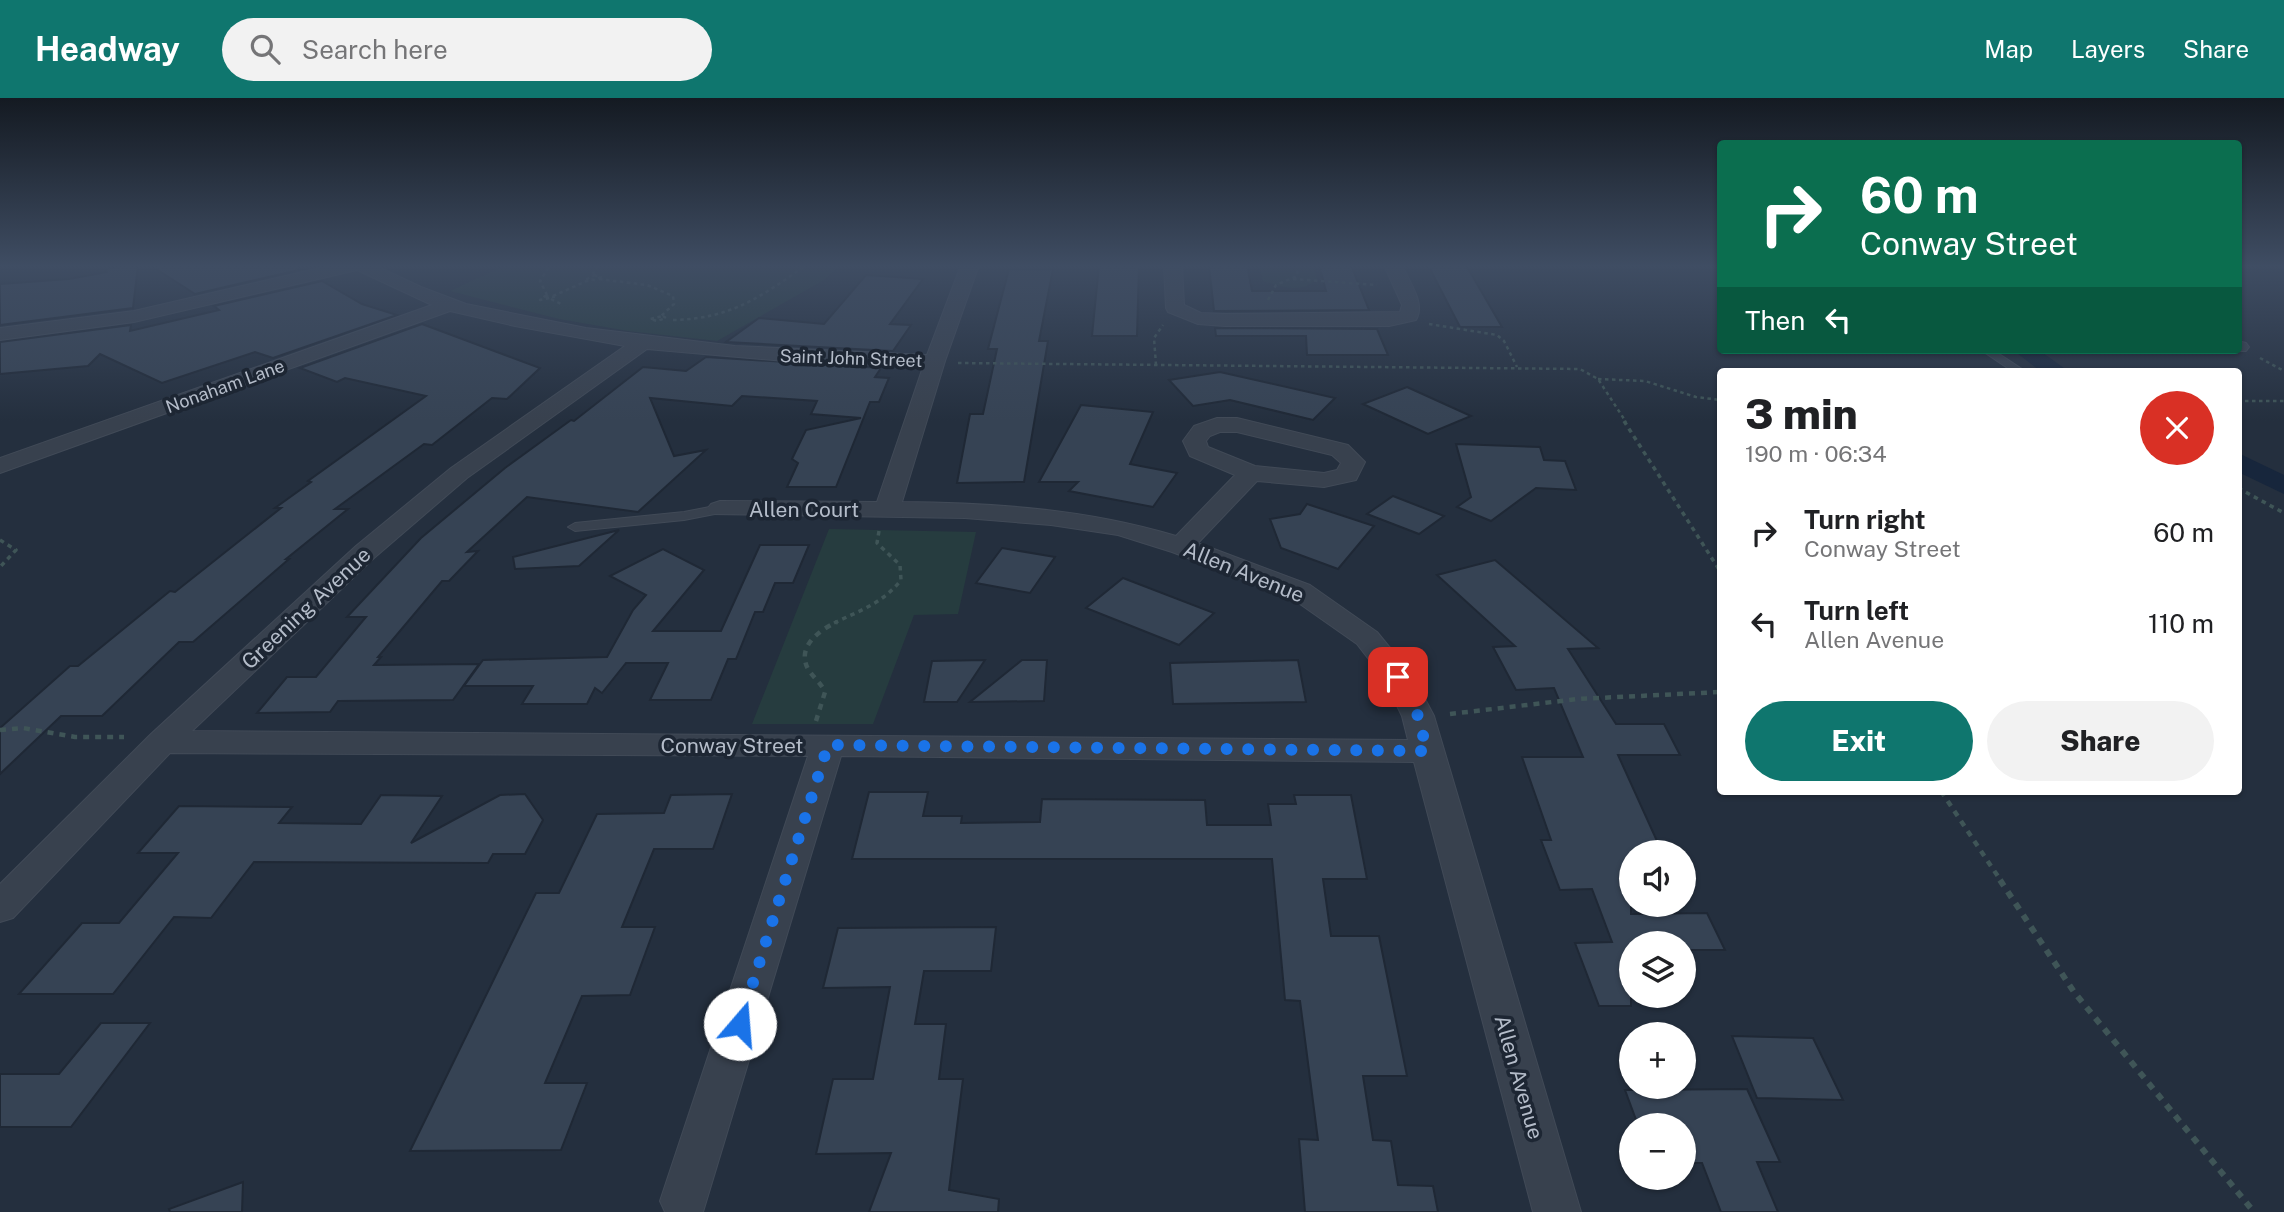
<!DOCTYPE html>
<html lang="en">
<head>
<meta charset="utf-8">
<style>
	body { margin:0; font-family:"Public Sans",sans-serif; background:#f2f2f2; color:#202124; height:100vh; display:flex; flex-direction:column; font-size:26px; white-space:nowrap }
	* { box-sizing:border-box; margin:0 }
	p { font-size:23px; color:#757577 }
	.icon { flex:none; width:38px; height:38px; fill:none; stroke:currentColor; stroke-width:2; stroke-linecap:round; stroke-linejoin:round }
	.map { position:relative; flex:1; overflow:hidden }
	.details { position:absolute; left:1717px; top:270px; width:525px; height:427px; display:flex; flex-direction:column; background:#fff; border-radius:7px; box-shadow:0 2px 5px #0004 }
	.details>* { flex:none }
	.guide { position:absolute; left:1717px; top:42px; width:525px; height:214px; border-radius:7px; box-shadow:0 2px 5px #0004; background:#0b6e4f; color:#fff; overflow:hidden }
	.controls { position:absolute; left:1619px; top:742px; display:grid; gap:14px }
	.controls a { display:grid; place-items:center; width:77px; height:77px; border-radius:50%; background:#fff; box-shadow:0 2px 5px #0004; font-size:35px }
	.pin { position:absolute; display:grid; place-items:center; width:60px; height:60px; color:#fff; margin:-30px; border-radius:14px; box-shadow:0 4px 10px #0006 }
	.me { position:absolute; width:77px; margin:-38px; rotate:18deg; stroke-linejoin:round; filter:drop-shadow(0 0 5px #0008) }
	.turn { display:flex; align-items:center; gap:24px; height:147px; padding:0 28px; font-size:32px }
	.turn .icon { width:91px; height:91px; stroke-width:2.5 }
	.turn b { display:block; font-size:49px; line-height:60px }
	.then { display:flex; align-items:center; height:66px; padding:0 28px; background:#0003; gap:14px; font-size:26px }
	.round { display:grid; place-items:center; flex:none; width:74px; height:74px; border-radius:37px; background:#f2f2f2 }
	.head { display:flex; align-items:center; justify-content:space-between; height:119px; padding:0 28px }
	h1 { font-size:42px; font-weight:800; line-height:52px }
	.action { display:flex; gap:14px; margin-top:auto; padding:14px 28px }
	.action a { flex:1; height:80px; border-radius:42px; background:#0f766e; color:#fff; font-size:28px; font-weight:800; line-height:80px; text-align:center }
	.action a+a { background:#f2f2f2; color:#202124 }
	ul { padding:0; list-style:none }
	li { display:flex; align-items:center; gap:21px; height:91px; padding:0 28px }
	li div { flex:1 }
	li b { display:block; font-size:26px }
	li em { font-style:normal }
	header { display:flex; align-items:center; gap:42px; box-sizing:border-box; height:98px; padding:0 35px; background:#0f766e; color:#fff }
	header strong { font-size:33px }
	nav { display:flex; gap:38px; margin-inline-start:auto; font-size:24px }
	.search { width:490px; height:63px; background:#f2f2f2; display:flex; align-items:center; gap:18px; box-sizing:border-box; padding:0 24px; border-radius:38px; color:#757577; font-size:26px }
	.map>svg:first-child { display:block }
	.green { fill:#263c3f }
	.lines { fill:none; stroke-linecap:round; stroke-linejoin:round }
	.canal { fill:#17263c; fill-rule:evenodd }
	.building { fill:#364354; stroke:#1f2835; stroke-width:2 }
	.lane-casing { stroke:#414a57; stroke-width:2 }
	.street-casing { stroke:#414a57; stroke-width:2 }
	.path-far3 { stroke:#3f5557; stroke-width:2.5; stroke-dasharray:3.5 3.5; stroke-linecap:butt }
	.path-far2 { stroke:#3f5557; stroke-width:3.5; stroke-dasharray:4.5 4.5; stroke-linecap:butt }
	.path-far1 { stroke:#3f5557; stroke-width:4.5; stroke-dasharray:6 6; stroke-linecap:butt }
	.path { stroke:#3f5557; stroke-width:6; stroke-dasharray:7 7; stroke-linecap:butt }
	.lane { fill:#38414e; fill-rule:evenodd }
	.street { fill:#38414e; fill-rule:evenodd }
	.route { stroke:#1a73e8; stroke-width:12; stroke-dasharray:0 21.6 }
	.labels { text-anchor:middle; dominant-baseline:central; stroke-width:7; stroke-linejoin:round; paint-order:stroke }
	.far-street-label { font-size:18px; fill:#b4bcc9; stroke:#1d2633 }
	.street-label { font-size:21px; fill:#b4bcc9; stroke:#1d2633 }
</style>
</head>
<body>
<header>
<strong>Headway</strong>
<div class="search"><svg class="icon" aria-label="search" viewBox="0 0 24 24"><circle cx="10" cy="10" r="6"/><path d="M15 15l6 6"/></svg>Search here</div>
<nav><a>Map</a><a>Layers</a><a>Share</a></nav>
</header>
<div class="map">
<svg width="2284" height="1114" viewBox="0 0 2284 1114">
	<rect width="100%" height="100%" fill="#242f3e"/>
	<!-- green -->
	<g class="green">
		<polygon points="506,167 840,167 824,182 717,243 628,233 559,221 450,193"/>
		<path d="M1259,167H1313L1317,181C1302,196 1282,189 1263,183Z"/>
		<polygon points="829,431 976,434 958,516 914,517 873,626 752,626"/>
	</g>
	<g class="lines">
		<!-- canal -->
		<g class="canal">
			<polygon points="2013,252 2039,252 2068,273 2040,273"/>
			<polygon points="2238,355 2284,377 2284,396 2238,374"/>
		</g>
	</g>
	<!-- building -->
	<g class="building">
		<polygon points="125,167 138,167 133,210 0,227 0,186 69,181 107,174 106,171"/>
		<polygon points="150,167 295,167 303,171 195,196"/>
		<polygon points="1099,167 1139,167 1137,238 1092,238"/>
		<polygon points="1209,167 1247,167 1252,193 1326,193 1319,167 1351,167 1369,212 1214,213"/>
		<polygon points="1428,167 1466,167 1502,229 1460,229"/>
		<polygon points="1009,171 1053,171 1039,243 1048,243 1024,384 957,385 970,316 983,316 997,251 988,251"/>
		<polygon points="866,177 923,181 890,226 911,227 893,253 726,244 759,220 824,226"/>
		<polygon points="322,183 362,206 397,217 273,260 255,254 162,285 100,256 88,268 0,276 0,244 131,227 130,233 219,212 214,208"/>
		<polygon points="422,226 540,270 507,301 492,300 432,347 424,346 335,411 348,411 286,461 289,461 193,544 179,544 102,618 61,618 0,676 0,630 70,568 78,568 170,493 175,494 281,410 275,410 311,384 308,383 426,298 345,280 337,284 300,270"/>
		<polygon points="1215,230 1377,231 1388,257 1307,257 1306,238 1216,238"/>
		<polygon points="706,259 881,270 875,279 889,280 879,304 870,304 836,389 787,389 798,365 792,361 806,332 861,320 811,316 817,303 742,298 732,308 650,300 674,358 706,352 638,414 527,399 467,454 478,453 449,483 442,483 378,559 381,559 374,567 479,566 453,602 338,603 330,614 257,615 287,579 316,579 366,519 347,519 421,440 505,370 571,322 574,323 643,269 686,273"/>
		<polygon points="1220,274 1335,300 1313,322 1230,302 1193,308 1169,282"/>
		<polygon points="1407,289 1471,318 1428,336 1363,306"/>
		<polygon points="1081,307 1153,314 1130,366 1177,375 1153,409 1069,393 1078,384 1039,384"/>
		<polygon points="1456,346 1540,349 1544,362 1565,363 1576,392 1536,390 1491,423 1457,409 1471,399"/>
		<polygon points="1393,398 1444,418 1419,436 1367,416"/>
		<polygon points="1307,406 1374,428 1338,471 1281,450 1270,421 1300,416"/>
		<polygon points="619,432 579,468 515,471 513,459"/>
		<polygon points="760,447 809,447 793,485 775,485 763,514 755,514 736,561 728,561 711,602 650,602 668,565 626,565 602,595 595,590 587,606 522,606 533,588 464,588 483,562 607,559 633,512 646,497 610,478 663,451 704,472 653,533 721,533"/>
		<polygon points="1002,450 1055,459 1030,495 976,485"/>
		<polygon points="1495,462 1598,550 1568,551 1616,626 1664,626 1680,657 1618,657 1662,754 1631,754 1631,816 1707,815 1725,852 1684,852 1684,845 1631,845 1631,908 1599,908 1575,845 1612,844 1592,791 1560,792 1541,742 1551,742 1522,659 1583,659 1554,590 1516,592 1493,549 1515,548 1437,477"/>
		<polygon points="1123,480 1214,515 1179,547 1086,510"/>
		<polygon points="985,562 957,604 924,604 932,563"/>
		<polygon points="1022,562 1047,562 1044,603 970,604"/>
		<polygon points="1298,562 1306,604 1173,606 1170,565"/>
		<polygon points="869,694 928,694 923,718 962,718 961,725 1040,724 1042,701 1205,702 1207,727 1271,727 1268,706 1296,706 1294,697 1351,697 1367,781 1323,781 1331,838 1379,838 1407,978 1363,978 1373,1042 1391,1043 1398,1087 1433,1088 1438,1114 1305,1114 1299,1041 1318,1042 1300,903 1285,902 1272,761 852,761"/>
		<polygon points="525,696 543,722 525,756 493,756 488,765 254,764 211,820 174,819 113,896 19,896 82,825 119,825 178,755 138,755 179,708 292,709 279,725 361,726 381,697 442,698 411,745 500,697"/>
		<polygon points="732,696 713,751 654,751 622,829 655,829 630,897 582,898 545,985 587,985 561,1052 410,1053 536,795 559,795 597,716 664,715 671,697"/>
		<polygon points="996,829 991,873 924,873 915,926 946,926 939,981 963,981 949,1092 999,1101 998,1114 869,1114 891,1055 816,1056 833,981 873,981 890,889 823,890 838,830"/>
		<polygon points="101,925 150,925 71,1029 0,1029 0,976 59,976"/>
		<polygon points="1732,938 1813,940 1843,1002 1757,1000"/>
		<polygon points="1747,991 1780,1064 1757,1064 1778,1114 1721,1114 1702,1065 1684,1065 1684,1027 1638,1027 1625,992"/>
		<polygon points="243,1084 242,1114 170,1114 169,1111"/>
	</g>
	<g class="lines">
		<defs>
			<g id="lane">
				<polygon points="1981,252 1993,252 2025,273 2012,273"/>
				<polygon points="720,407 725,408 725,414 684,422 575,433 568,429 575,425 684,414"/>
			</g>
			<g id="street">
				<path d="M333,167H374L421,189L466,206L586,230L735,248L927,257L961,167H979L945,263L902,404C995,405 1086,411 1176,438L1235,377L1190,358L1183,343L1194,328L1217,320H1237L1348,347L1365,364L1356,382L1324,389L1257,383L1198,445L1310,487L1377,534L1413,578L1434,618L1581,1114H1533L1414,664L841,658L703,1114H665L660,1103L808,658L170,655L13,820L0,824V786L151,636L356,448L451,370L625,248L515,228L450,213L0,375V360L432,207L357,172L134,224L0,242V230L134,213ZM647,251L785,263L923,269L877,404L720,403L711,406L707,411L711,416L965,420L1051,427L1118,437L1172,454L1290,499L1357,546L1384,581L1402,618L1408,642L192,633L374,460L467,380ZM1220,334H1237L1332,357L1341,365L1337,372L1324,375L1255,368L1208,349L1206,343L1210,338Z"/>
				<path d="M1164,167H1182L1184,207L1201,215L1225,216L1400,214L1402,207L1384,167H1402C1409,184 1426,205 1416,222L1389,228H1225L1198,226L1168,214L1166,210Z"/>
				<polygon points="2238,243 2246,245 2249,249 2246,253 2231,253 2238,252"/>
			</g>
		</defs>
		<!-- lane casing -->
		<use href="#lane" class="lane-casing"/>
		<!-- street casing -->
		<use href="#street" class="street-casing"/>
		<!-- path-far3 -->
		<g class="path-far3">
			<polygon points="594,177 601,179 595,182 587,181"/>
			<polyline points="594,177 593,173 598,167"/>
			<polyline points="599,181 647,187 673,198 674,206 661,218"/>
			<polyline points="1293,181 1377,187"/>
			<polyline points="547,197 540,183 550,167"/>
			<polygon points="545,198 554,199 540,202"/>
			<polyline points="553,198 589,182"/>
			<polyline points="551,201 563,207"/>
			<polyline points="1268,202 1276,187 1297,178 1298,167"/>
			<polygon points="663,218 666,220 657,223 650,221"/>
			<path d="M673,222C730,221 761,199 806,167"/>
			<polyline points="1429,226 1497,237 1504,243 1517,269"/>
			<polyline points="2260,260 2284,273"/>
			<polyline points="958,265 1580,271 1598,281 1626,324"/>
			<polyline points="1156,267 1154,240 1163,227"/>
			<polyline points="1598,281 1645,283 1696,299 1720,302"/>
			<polyline points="2238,303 2284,303"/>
		</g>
		<!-- path-far2 -->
		<g class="path-far2">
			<polyline points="1624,323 1720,473"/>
			<polyline points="2238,390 2284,415"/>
			<polyline points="0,442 16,452 0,469"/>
			<path d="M834,525C859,513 883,505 901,482L900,467L877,445L879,433"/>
		</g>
		<!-- path-far1 -->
		<g class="path-far1">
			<polyline points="1450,616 1578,601 1720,594"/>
			<path d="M816,623L825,594C821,585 813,579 808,571C796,548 820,532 837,524"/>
			<polyline points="0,632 23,630 75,639 124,639"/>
			<polyline points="1941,693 2001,783"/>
		</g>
		<!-- path -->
		<polyline class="path" points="2000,782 2074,894 2254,1114"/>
		<!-- lane -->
		<use href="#lane" class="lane"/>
		<!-- street -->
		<use href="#street" class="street"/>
	</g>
	<!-- sky -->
	<linearGradient id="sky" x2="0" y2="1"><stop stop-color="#141a22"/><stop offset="0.52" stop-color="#3f4d63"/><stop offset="1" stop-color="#3f4d63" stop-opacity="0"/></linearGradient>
	<rect width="2284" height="323" fill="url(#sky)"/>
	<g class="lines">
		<!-- route -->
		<polyline class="route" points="740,926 828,647 1427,653 1418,618 1398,579"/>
	</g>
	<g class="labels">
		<!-- far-street labels -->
		<g class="far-street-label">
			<text transform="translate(851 260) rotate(2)">Saint John Street</text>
			<text transform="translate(225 288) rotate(-20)">Nonaham Lane</text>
		</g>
		<!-- street labels -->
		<g class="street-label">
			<text x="804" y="411">Allen Court</text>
			<text transform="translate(1244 474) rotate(22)">Allen Avenue</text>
			<text transform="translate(306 510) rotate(-43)">Greening Avenue</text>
			<text x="732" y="647">Conway Street</text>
			<text transform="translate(1519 979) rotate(74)">Allen Avenue</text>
		</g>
	</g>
</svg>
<div class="controls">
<a><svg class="icon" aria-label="sound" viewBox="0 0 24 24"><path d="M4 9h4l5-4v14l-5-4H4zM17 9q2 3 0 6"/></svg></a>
<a><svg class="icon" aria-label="layers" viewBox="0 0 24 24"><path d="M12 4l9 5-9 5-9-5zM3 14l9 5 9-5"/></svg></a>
<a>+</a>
<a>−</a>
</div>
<div class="pin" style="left:1398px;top:579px;background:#d93025"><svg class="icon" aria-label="arrive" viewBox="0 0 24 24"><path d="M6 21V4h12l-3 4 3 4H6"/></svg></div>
<svg class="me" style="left:740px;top:926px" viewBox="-20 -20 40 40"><circle r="19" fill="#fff"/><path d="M0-13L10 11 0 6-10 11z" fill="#1a73e8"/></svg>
<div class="guide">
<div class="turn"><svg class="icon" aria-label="right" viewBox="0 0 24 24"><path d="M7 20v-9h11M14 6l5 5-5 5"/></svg><div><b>60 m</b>Conway Street</div></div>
<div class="then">Then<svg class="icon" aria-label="left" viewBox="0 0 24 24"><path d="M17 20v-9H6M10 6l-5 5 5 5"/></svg></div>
</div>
<section class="details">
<div class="head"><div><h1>3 min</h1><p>190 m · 06:34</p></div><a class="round" style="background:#d93025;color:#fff"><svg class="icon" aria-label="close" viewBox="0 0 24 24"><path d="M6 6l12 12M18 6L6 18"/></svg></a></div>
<ul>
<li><svg class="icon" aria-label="right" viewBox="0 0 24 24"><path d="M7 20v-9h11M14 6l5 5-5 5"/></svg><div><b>Turn right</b><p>Conway Street</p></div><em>60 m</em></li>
<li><svg class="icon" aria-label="left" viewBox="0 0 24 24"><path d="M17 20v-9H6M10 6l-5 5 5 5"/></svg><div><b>Turn left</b><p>Allen Avenue</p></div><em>110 m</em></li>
</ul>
<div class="action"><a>Exit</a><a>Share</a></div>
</section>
</div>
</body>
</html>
